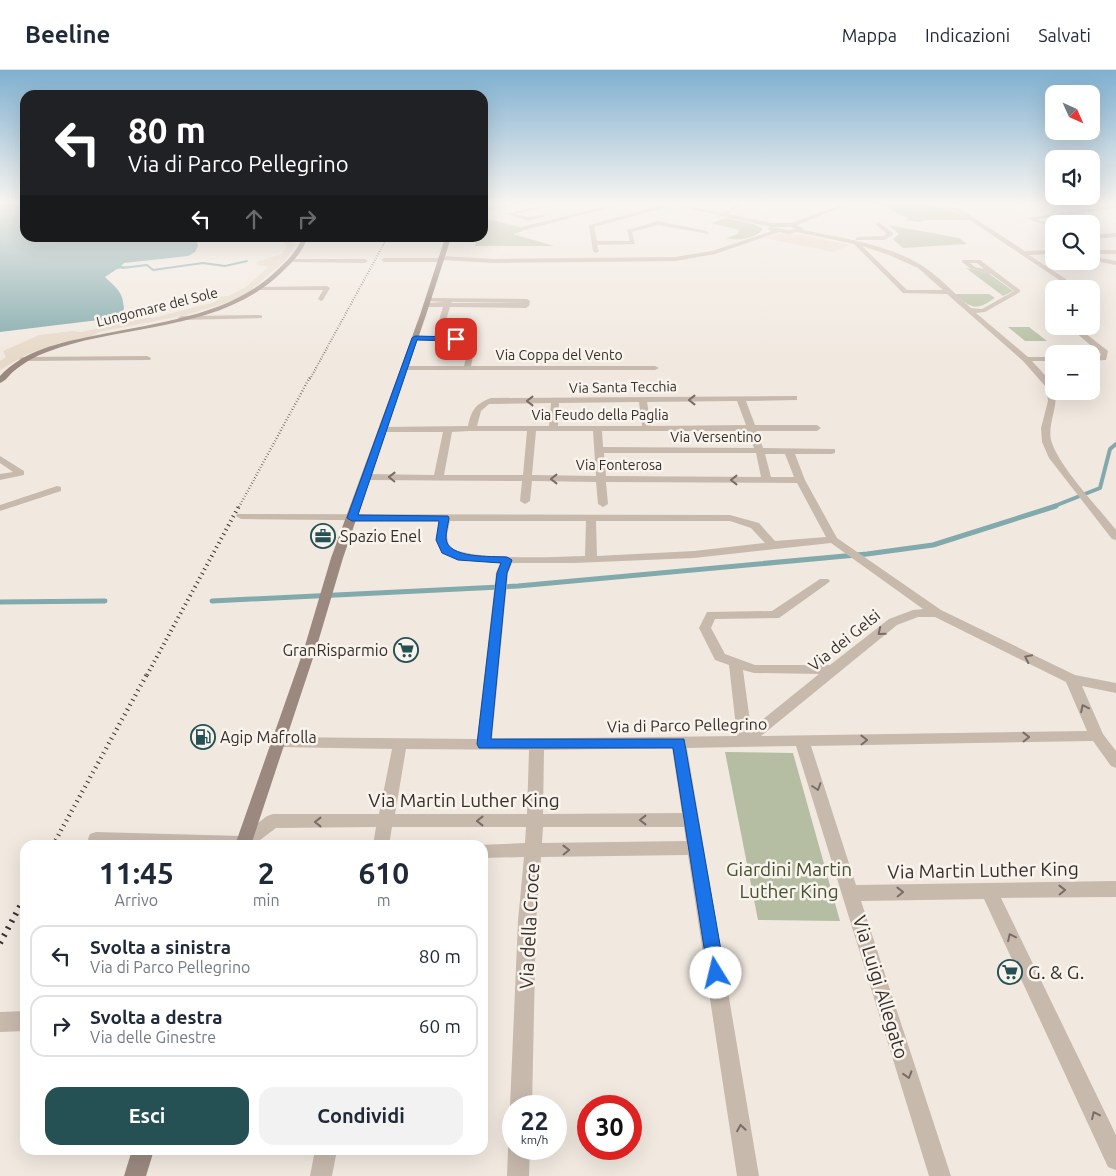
<!DOCTYPE html>
<html lang="it">
<head>
<meta charset="utf-8">
<style>
	body { margin:0; font-family:Ubuntu,sans-serif; background:#f2f2f3; color:#1f2937; height:100vh; display:flex; flex-direction:column; font-size:19px; white-space:nowrap }
	* { box-sizing:border-box; margin:0 }
	p { font-size:16px; color:#747a83 }
	.icon { flex:none; width:28px; height:28px; fill:none; stroke:currentColor; stroke-width:2; stroke-linecap:round; stroke-linejoin:round }
	.map { position:relative; flex:1; overflow:hidden }
	.panel { position:absolute; left:20px; top:770px; width:468px; height:315px; display:flex; flex-direction:column; background:#fff; border-radius:15px; box-shadow:0 5px 20px #0002 }
	.panel>* { flex:none }
	.top-card { position:absolute; left:20px; top:20px; width:468px; height:152px; border-radius:15px; box-shadow:0 5px 20px #0002; background:#202124; color:#fff; overflow:hidden }
	.needle { width:32px; rotate:135deg }
	.controls { position:absolute; left:1045px; top:15px; display:grid; gap:10px }
	.controls a { display:grid; place-items:center; width:55px; height:55px; border-radius:10px; background:#fff; box-shadow:0 5px 20px #0002; font-size:25px }
	.speed { position:absolute; left:502px; top:1025px; display:flex; gap:10px; font-size:25px; font-weight:700; text-align:center }
	.speed>* { display:grid; place-content:center; width:65px; height:65px; border-radius:50%; background:#fff; box-shadow:0 5px 20px #0002; line-height:1 }
	.speed small { font-size:12px; font-weight:400 }
	.speed .limit { border:8px solid #d22; background:#fff; color:#111 }
	.pin { position:absolute; display:grid; place-items:center; width:42px; height:42px; color:#fff; margin:-21px; border-radius:10px; box-shadow:0 2px 8px #0006 }
	.me { position:absolute; width:55px; margin:-28px; rotate:351deg; stroke-linejoin:round; filter:drop-shadow(0 0 4px #0008) }
	.turn { display:flex; align-items:center; gap:18px; height:105px; padding:0 25px; font-size:22px }
	.turn .icon { width:65px; height:65px; stroke-width:2.5 }
	.turn b { display:block; font-size:35px; line-height:42px }
	.lanes { display:flex; align-items:center; height:48px; padding:0 25px; background:#0003; justify-content:center; gap:25px; direction:ltr }
	.lanes .off { opacity:.35 }
	.eta { display:flex; justify-content:space-evenly; align-items:center; height:85px; text-align:center }
	.eta b { font-size:30px; font-weight:700; line-height:35px }
	.button { display:flex; gap:10px; margin-top:auto; padding:10px 25px }
	.button a { flex:1; height:58px; border-radius:15px; background:#255154; color:#fff; font-size:20px; font-weight:700; line-height:58px; text-align:center }
	.button a+a { background:#f2f2f3; color:#1f2937 }
	ul { padding:0; list-style:none }
	li { display:flex; align-items:center; gap:15px; height:62px; margin:0 10px 8px; padding:0 15px; border:2px solid #e0e1e3; border-radius:15px }
	li div { flex:1 }
	li b { display:block; font-size:19px }
	li em { font-style:normal }
	header { display:flex; align-items:center; gap:30px; box-sizing:border-box; height:70px; padding:0 25px; background:#fff; border-bottom:1px solid #e0e1e3 }
	header strong { font-size:24px }
	nav { display:flex; gap:28px; margin-inline-start:auto; font-size:18px }
	.map>svg:first-child { display:block }
	.green { fill:#b5bea2 }
	.plaza { fill:#e7d9c9 }
	.water { fill:#82a9ab }
	.lines { fill:none; stroke-linecap:round; stroke-linejoin:round }
	.stream-far2 { stroke:#82a9ab; stroke-width:2 }
	.stream-far1 { stroke:#82a9ab; stroke-width:4 }
	.stream { stroke:#82a9ab; stroke-width:5 }
	.street { fill:#c8b9ad; fill-rule:evenodd }
	.secondary { fill:#9b897f; fill-rule:evenodd }
	.rail-far4 { stroke:#372f2b; stroke-width:2; stroke-dasharray:0.5 2; stroke-linecap:butt }
	.rail-far3 { stroke:#372f2b; stroke-width:2.5; stroke-dasharray:0.5 2.5; stroke-linecap:butt }
	.rail-far2 { stroke:#372f2b; stroke-width:4; stroke-dasharray:1 4; stroke-linecap:butt }
	.rail-far1 { stroke:#372f2b; stroke-width:4.5; stroke-dasharray:1 4.5; stroke-linecap:butt }
	.rail { stroke:#372f2b; stroke-width:6; stroke-dasharray:2 6; stroke-linecap:butt }
	.oneway { stroke:#786d66 }
	.route { fill:#1a73e8; stroke:#114b97 }
	.labels { text-anchor:middle; dominant-baseline:central; stroke-width:5; stroke-linejoin:round; paint-order:stroke }
	.far-street-label { font-size:14px; fill:#372f2b; stroke:#f8f3ec }
	.poi-label { font-size:16px; fill:#372f2b; stroke:#f8f3ec; text-anchor:start }
	.street-label { font-size:16px; fill:#372f2b; stroke:#f8f3ec }
	.near-street-label { font-size:19px; fill:#372f2b; stroke:#f8f3ec }
	.near-park-label { font-size:19px; fill:#475231; stroke:#f8f3ec }
	.near-poi-label { font-size:19px; fill:#372f2b; stroke:#f8f3ec; text-anchor:start }
</style>
</head>
<body>
<header>
<strong>Beeline</strong>
<nav><a>Mappa</a><a>Indicazioni</a><a>Salvati</a></nav>
</header>
<div class="map">
<svg width="1116" height="1106" viewBox="0 0 1116 1106">
	<rect width="100%" height="100%" fill="#f1e9e0"/>
	<!-- green -->
	<g class="green">
		<path d="M875,133C911,133 938,130 970,150H924L919,152L905,150L909,148C896,145 888,135 875,133Z"/>
		<path d="M727,148L756,155L763,159C755,169 738,171 726,168L738,164L739,160L711,153Z"/>
		<polygon points="483,150 523,161 513,164 554,176 475,176 477,168 482,168"/>
		<polygon points="888,155 959,168 967,174 903,178 893,169 899,164"/>
		<polygon points="966,198 988,203 1013,221 1003,226"/>
		<path d="M955,224H989L995,228C976,241 972,239 955,224Z"/>
		<polygon points="1008,257 1029,257 1047,271 1025,271"/>
		<polygon points="725,682 793,683 840,851 758,850"/>
	</g>
	<!-- plaza -->
	<g class="plaza">
		<polygon points="779,164 803,165 851,175 832,182 765,168"/>
		<polygon points="286,168 293,168 292,172 296,174 285,191 253,218 253,221 229,232 186,245 99,262 93,266 53,275 26,285 0,300 0,291 6,287 3,281 39,265 72,261 81,262 149,247 153,248 215,232 216,230 208,231 208,229 216,227 229,226 246,217 268,197 257,195 256,192 282,184 287,176 284,174"/>
	</g>
	<!-- water -->
	<path class="water" d="M0,133H25V168H199L197,172L198,176L195,182L188,186L124,193L121,196L128,197L117,199L105,207C117,219 123,221 124,239L115,248L0,262Z"/>
	<g class="lines">
		<!-- stream-far2 -->
		<polyline class="stream-far2" points="122,198 147,195 153,200 203,193 225,196 247,191"/>
		<!-- stream-far1 -->
		<polyline class="stream-far1" points="1052,437 1100,418 1110,379 1116,374"/>
		<!-- stream -->
		<g class="stream">
			<polyline points="212,531 518,516 867,484 933,475 1056,436"/>
			<polyline points="0,532 105,531"/>
		</g>
		<!-- street -->
		<g class="street">
			<polygon points="515,133 522,133 482,142 482,139"/>
			<polygon points="553,133 560,133 515,144 528,147 545,145 543,147 528,151 507,144"/>
			<polygon points="620,133 627,133 521,161 482,151 482,148 521,157"/>
			<path d="M669,133L723,143L730,139L735,133H739L740,135L728,144L771,153H792L846,133H852L797,155L803,158V160C842,168 887,174 921,195C939,206 955,224 971,238L982,239L1014,221L991,204L971,199L962,192V190H980L1020,220V222L985,242L976,243L1028,287H1054V291H1032C1039,299 1047,306 1052,315C1063,331 1045,354 1052,373C1061,399 1098,437 1116,460V470L1112,469L1049,388L1042,372L1041,358L1048,331L1046,317L1023,291L947,224L903,223L854,174L797,162L789,164L779,162L715,184L675,191L493,193L444,190L441,192H384L381,190L384,188H438L441,186L493,189L675,187L712,181L772,161L767,159L770,157L789,160L796,159L792,157H771L674,135L594,157L597,171H630L627,160L658,151L707,161L709,164L658,155L632,162L635,174L597,175L599,181L596,183L593,181L589,155ZM862,176L889,185L918,198L943,220H907ZM970,193H977L984,199L975,197Z"/>
			<polygon points="932,133 960,139 1025,181 1054,180 1054,184 1029,185 1081,219 1073,219 956,141"/>
			<polygon points="1116,136 1116,138 1035,149 1054,155 1054,158 1026,148"/>
			<polygon points="878,152 893,163 893,165 884,170 855,170 857,167 883,166 887,164 876,155"/>
			<polygon points="1116,163 1116,167 1091,169 1091,165"/>
			<rect x="1091" y="180" width="25" height="4"/>
			<polygon points="1091,186 1116,191 1116,195 1091,190"/>
			<polygon points="291,189 365,189 368,191 365,193 289,192"/>
			<polygon points="260,217 327,216 330,218 323,230 321,231 318,229 323,220 258,220 258,218"/>
			<polygon points="1091,226 1094,228 1094,232 1091,234"/>
			<path d="M428,228L527,229L530,231L529,236L526,238L450,237L441,266L477,267L471,296H655L659,298L655,300H401V296H464L470,271L415,270L411,268L415,266H434L443,237H426L423,235L426,233L445,232L426,231V229ZM452,232L523,233H451Z"/>
			<polygon points="260,245 262,246 262,248 181,250 178,248 181,246"/>
			<polygon points="1068,256 1076,256 1108,281 1106,290 1091,291 1091,287 1100,286 1101,284"/>
			<polygon points="147,286 151,288 150,290 23,291 19,289 23,287"/>
			<path d="M794,326H797V330L746,331L755,355H817L821,358L817,361H757L763,378L835,379V383L832,384H795L805,410L837,468L941,540L1075,605L1116,613V623L1082,616L1103,664L1116,681V698L1111,696L1093,671L811,676L856,815L1116,811V827L1001,828L1116,1065V1100L1108,1097L984,829L861,831L951,1106H929L796,676L687,678L759,1106H737L688,785L541,787L536,851L532,1036H514V1044L510,1036L518,851L524,787L482,788V775H479L525,773L526,757H392L389,775H373L376,757L276,758L256,773L257,775H94L90,774L88,769L90,764L96,762L241,766L267,746L273,744H379L392,679L278,677L273,676L271,672L273,668L278,667L477,669L496,503L500,493L462,490L442,483L436,470L439,451L241,449L236,446L237,444L730,445L759,453L775,471L826,467L797,413L606,412L608,434L603,437L598,434L596,412L532,411L530,431L525,434L520,431L522,411L367,410L362,407L367,404L434,405L443,362H384L381,361V357L468,356C471,341 476,333 491,328ZM737,331L746,355L651,356L647,332ZM639,332L642,356H558L559,333ZM551,333L549,356H477L481,341L489,334ZM469,361H527L523,405H444L452,362ZM536,361H593L596,406L532,405ZM602,361H748L754,378L603,377ZM604,383H756L761,407L606,406ZM765,384H785L794,407H771ZM450,451H586L585,486C557,487 471,491 449,477L447,465ZM596,451H730L751,458L765,473L694,481L597,486ZM831,473L923,539L913,540L889,549L830,595H755L725,584L711,558L715,549L779,548L828,513L830,511L828,509H820L772,541L707,542L699,558L715,590L729,595L737,666L492,669L508,503L512,493H574L694,488ZM918,547H935L1066,612L1087,661L761,666L897,555ZM743,600L754,603L819,604L751,659ZM672,678L682,743L543,744L544,680ZM406,679L529,680L527,744H395ZM543,757H684L686,771L542,773Z"/>
			<polygon points="0,386 24,401 24,405 0,410 0,404 13,402 0,393"/>
			<polygon points="57,416 61,417 61,421 0,441 0,435"/>
			<polygon points="25,941 25,961 0,962 0,942"/>
			<polygon points="514,1070 514,1079 530,1079 529,1106 507,1106 508,1079 511,1071"/>
			<polygon points="315,1080 337,1080 332,1106 310,1106"/>
		</g>
		<!-- secondary -->
		<g class="secondary">
			<path d="M302,168H307C302,184 291,193 280,204C217,263 123,253 47,282C35,286 24,293 14,301C9,305 6,311 0,313V306C25,280 58,273 93,266C153,253 227,247 274,203C286,192 296,183 302,168Z"/>
			<polygon points="445,168 451,168 426,245 343,488 316,579 251,775 235,775 304,579 331,488 420,245"/>
			<polygon points="132,1080 154,1080 146,1106 124,1106"/>
		</g>
		<!-- rail-far4 -->
		<polyline class="rail-far4" points="310,309 387,168"/>
		<!-- rail-far3 -->
		<polyline class="rail-far3" points="239,437 310,307"/>
		<!-- rail-far2 -->
		<polyline class="rail-far2" points="147,605 239,436"/>
		<!-- rail-far1 -->
		<polyline class="rail-far1" points="53,775 147,604"/>
		<!-- rail -->
		<polyline class="rail" points="0,873 25,827"/>
	</g>
	<!-- one-way arrows -->
	<defs><path id="oneway-chevron" d="M-2-3.5L2.5 0L-2 3.5" fill="none" stroke-width="1.6" stroke-linecap="round" stroke-linejoin="round" transform="scale(1.25)"/></defs>
	<g class="oneway">
		<use href="#oneway-chevron" transform="translate(692 330) rotate(180)"/>
		<use href="#oneway-chevron" transform="translate(530 331) rotate(-180)"/>
		<use href="#oneway-chevron" transform="translate(392 407) rotate(-179)"/>
		<use href="#oneway-chevron" transform="translate(554 409) rotate(180)"/>
		<use href="#oneway-chevron" transform="translate(734 410) rotate(-180)"/>
		<use href="#oneway-chevron" transform="translate(881 562) rotate(141)"/>
		<use href="#oneway-chevron" transform="translate(1028 588) rotate(-154)"/>
		<use href="#oneway-chevron" transform="translate(1084 638) rotate(-116)"/>
		<use href="#oneway-chevron" transform="translate(1026 667) rotate(-1)"/>
		<use href="#oneway-chevron" transform="translate(864 670) rotate(-1)"/>
		<use href="#oneway-chevron" transform="translate(817 717) rotate(72)"/>
		<use href="#oneway-chevron" transform="translate(643 750) rotate(180)"/>
		<use href="#oneway-chevron" transform="translate(480 751) rotate(180)"/>
		<use href="#oneway-chevron" transform="translate(318 752) rotate(-180)"/>
		<use href="#oneway-chevron" transform="translate(566 780) rotate(-1)"/>
		<use href="#oneway-chevron" transform="translate(1062 820) rotate(-1)"/>
		<use href="#oneway-chevron" transform="translate(900 822) rotate(-1)"/>
		<use href="#oneway-chevron" transform="translate(1011 867) rotate(-115)"/>
		<use href="#oneway-chevron" transform="translate(908 1005) rotate(73)"/>
		<use href="#oneway-chevron" transform="translate(1095 1045) rotate(-115)"/>
		<use href="#oneway-chevron" transform="translate(741 1058) rotate(-99)"/>
	</g>
	<!-- sky -->
	<linearGradient id="sky" x2="0" y2="1"><stop stop-color="#7fb0d0"/><stop offset="0.46" stop-color="#f9f5f1"/><stop offset="1" stop-color="#f9f5f1" stop-opacity="0"/></linearGradient>
	<rect width="1116" height="288" fill="url(#sky)"/>
	<!-- route -->
	<path class="route" d="M415,266L456,267L459,269L456,271L417,270L358,445L448,446L449,448C448,455 446,462 446,468C447,489 492,486 507,487L512,490L507,503L491,669H684L725,903L722,909L716,912L710,909L708,903L673,678H479L477,674L497,503L501,493L458,490L442,483L436,470L439,451H352L347,448L412,268Z"/>
	<!-- icons -->
	<defs>
		<symbol id="office-ring" viewBox="-11 -11 22 22"><circle r="9.5" fill="#f8f3ec" stroke="#255154" stroke-width="1.5"/><path d="M-6-3h4V-5.5h4V-3h4V5H-6ZM-1-4.5V-3h2v-1.5ZM-6 0V1H6V0Z" fill="#255154"/></symbol>
		<symbol id="supermarket-ring" viewBox="-11 -11 22 22"><circle r="9.5" fill="#f8f3ec" stroke="#255154" stroke-width="1.5"/><path d="M-6-5.5h2.5l.6 2H6L4.5 2H-2.5L-4.4-4H-6ZM-1.5 3.2a1.3 1.3 0 1 0 .1 0ZM3 3.2a1.3 1.3 0 1 0 .1 0Z" fill="#255154"/></symbol>
		<symbol id="fuel-ring" viewBox="-11 -11 22 22"><circle r="9.5" fill="#f8f3ec" stroke="#255154" stroke-width="1.5"/><path d="M-5.5-6h7V0h2V4h1.3V-2.5L3-4.5l.8-.8L6-3V5H2.5V1h-1V6h-7ZM-4.2-4.7v3.2H.2V-4.7Z" fill="#255154"/></symbol>
	</defs>
	<g fill-rule="evenodd">
		<use href="#office-ring" x="309" y="452" width="28" height="28"/>
		<use href="#supermarket-ring" x="392" y="566" width="28" height="28"/>
		<use href="#fuel-ring" x="189" y="653" width="28" height="28"/>
		<use href="#supermarket-ring" x="996" y="888" width="28" height="28"/>
	</g>
	<g class="labels">
		<!-- far-street labels -->
		<g class="far-street-label">
			<text transform="translate(157 237) rotate(-14)">Lungomare del Sole</text>
			<text x="559" y="285">Via Coppa del Vento</text>
			<text transform="translate(623 317) rotate(-1)">Via Santa Tecchia</text>
			<text x="600" y="345">Via Feudo della Paglia</text>
			<text x="716" y="367">Via Versentino</text>
			<text x="619" y="395">Via Fonterosa</text>
		</g>
		<!-- poi labels -->
		<g class="poi-label">
			<text x="340" y="466">Spazio Enel</text>
			<text x="388" y="580" text-anchor="end">GranRisparmio</text>
			<text x="220" y="667">Agip Mafrolla</text>
		</g>
		<!-- street labels -->
		<g class="street-label">
			<text transform="translate(844 570) rotate(-39)">Via dei Gelsi</text>
			<text transform="translate(687 655) rotate(-1)">Via di Parco Pellegrino</text>
		</g>
		<!-- near-street labels -->
		<g class="near-street-label">
			<text x="464" y="730">Via Martin Luther King</text>
			<text transform="translate(983 800) rotate(-1)">Via Martin Luther King</text>
			<text transform="translate(529 856) rotate(-87)">Via della Croce</text>
			<text transform="translate(881 917) rotate(73)">Via Luigi Allegato</text>
		</g>
		<!-- near-park labels -->
		<g class="near-park-label">
			<text x="789" y="799">Giardini Martin<tspan x="789" dy="22">Luther King</tspan></text>
		</g>
		<!-- near-poi labels -->
		<g class="near-poi-label">
			<text x="1028" y="902">G. &amp; G.</text>
		</g>
	</g>
</svg>
<div class="controls">
<a><svg class="needle" viewBox="-14 -14 28 28"><path d="M0-13l5 13h-10z" fill="#e53935"/><path d="M0 13l5-13h-10z" fill="#747a83"/></svg></a>
<a><svg class="icon" aria-label="sound" viewBox="0 0 24 24"><path d="M4 9h4l5-4v14l-5-4H4zM17 9q2 3 0 6"/></svg></a>
<a><svg class="icon" aria-label="search" viewBox="0 0 24 24"><circle cx="10" cy="10" r="6"/><path d="M15 15l6 6"/></svg></a>
<a>+</a>
<a>−</a>
</div>
<div class="speed"><div>22<small>km/h</small></div><div class="limit">30</div></div>
<div class="pin" style="left:456px;top:269px;background:#d93025"><svg class="icon" aria-label="arrive" viewBox="0 0 24 24"><path d="M6 21V4h12l-3 4 3 4H6"/></svg></div>
<svg class="me" style="left:716px;top:903px" viewBox="-20 -20 40 40"><circle r="19" fill="#fff"/><path d="M0-13L10 11 0 6-10 11z" fill="#1a73e8"/></svg>
<div class="top-card">
<div class="turn"><svg class="icon" aria-label="left" viewBox="0 0 24 24"><path d="M17 20v-9H6M10 6l-5 5 5 5"/></svg><div><b>80 m</b>Via di Parco Pellegrino</div></div>
<div class="lanes"><svg class="icon" aria-label="left" viewBox="0 0 24 24"><path d="M17 20v-9H6M10 6l-5 5 5 5"/></svg><svg class="icon off" aria-label="ahead" viewBox="0 0 24 24"><path d="M12 20V5M6 11l6-6 6 6"/></svg><svg class="icon off" aria-label="right" viewBox="0 0 24 24"><path d="M7 20v-9h11M14 6l5 5-5 5"/></svg></div>
</div>
<section class="panel">
<div class="eta">
<div><b>11:45</b><p>Arrivo</p></div>
<div><b>2</b><p>min</p></div>
<div><b>610</b><p>m</p></div>
</div>
<ul>
<li><svg class="icon" aria-label="left" viewBox="0 0 24 24"><path d="M17 20v-9H6M10 6l-5 5 5 5"/></svg><div><b>Svolta a sinistra</b><p>Via di Parco Pellegrino</p></div><em>80 m</em></li>
<li><svg class="icon" aria-label="right" viewBox="0 0 24 24"><path d="M7 20v-9h11M14 6l5 5-5 5"/></svg><div><b>Svolta a destra</b><p>Via delle Ginestre</p></div><em>60 m</em></li>
</ul>
<div class="button"><a>Esci</a><a>Condividi</a></div>
</section>
</div>
</body>
</html>
